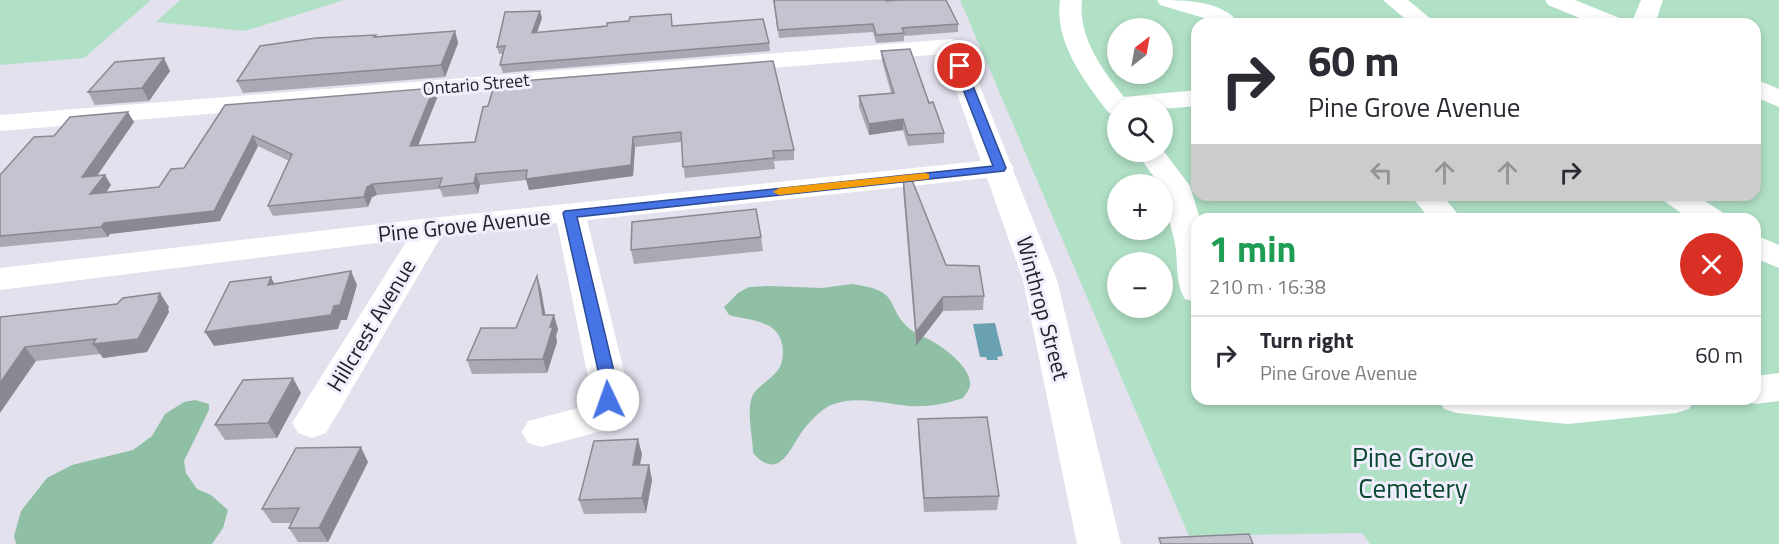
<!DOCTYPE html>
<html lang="en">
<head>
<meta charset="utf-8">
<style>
	body { margin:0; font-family:"Titillium Web",sans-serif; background:#f7f7f7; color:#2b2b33; height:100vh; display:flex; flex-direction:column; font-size:22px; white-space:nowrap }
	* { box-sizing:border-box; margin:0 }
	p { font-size:20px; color:#7c7c81 }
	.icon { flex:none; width:33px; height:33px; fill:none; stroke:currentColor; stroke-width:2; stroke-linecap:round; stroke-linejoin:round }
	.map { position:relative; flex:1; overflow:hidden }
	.drawer { position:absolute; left:1191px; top:213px; width:570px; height:192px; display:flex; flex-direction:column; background:#fff; border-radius:18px; box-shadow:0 3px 9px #0003 }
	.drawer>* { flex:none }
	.hud { position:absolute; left:1191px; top:18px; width:570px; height:183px; border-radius:18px; box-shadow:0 3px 9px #0003; background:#fff; color:#2b2b33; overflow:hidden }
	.needle { width:39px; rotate:31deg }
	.controls { position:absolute; left:1107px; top:18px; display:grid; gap:12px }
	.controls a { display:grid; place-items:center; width:66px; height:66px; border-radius:50%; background:#fff; box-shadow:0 3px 9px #0003; font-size:30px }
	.pin { position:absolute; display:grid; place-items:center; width:51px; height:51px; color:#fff; margin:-26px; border:3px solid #fff; border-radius:50%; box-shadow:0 2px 6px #0007 }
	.me { position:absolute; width:66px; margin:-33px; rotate:357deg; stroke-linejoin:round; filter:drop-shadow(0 0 4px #0008) }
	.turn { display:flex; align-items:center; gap:21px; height:126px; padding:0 18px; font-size:27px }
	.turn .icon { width:78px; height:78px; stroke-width:2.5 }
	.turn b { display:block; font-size:42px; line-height:51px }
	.lanes { display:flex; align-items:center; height:57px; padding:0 18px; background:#0003; justify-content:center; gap:30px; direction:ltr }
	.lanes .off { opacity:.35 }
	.round { display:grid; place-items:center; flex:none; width:63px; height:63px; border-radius:32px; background:#f7f7f7 }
	.overview { display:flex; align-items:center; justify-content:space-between; height:102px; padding:0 18px }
	h1 { font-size:36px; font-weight:700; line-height:45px; color:#1e9e55 }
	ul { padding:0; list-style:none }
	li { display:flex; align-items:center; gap:18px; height:78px; padding:0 18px; border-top:2px solid #e1e1e2 }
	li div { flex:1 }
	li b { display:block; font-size:22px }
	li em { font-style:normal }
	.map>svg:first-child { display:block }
	.green { fill:#b0e0c6; fill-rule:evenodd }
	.forest { fill:#8fbfa5 }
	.water { fill:#69a1b1 }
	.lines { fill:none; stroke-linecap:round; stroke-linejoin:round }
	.minor { fill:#fff; fill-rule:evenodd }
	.wall { fill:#a9a8b3 }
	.shaded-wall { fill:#8a8892 }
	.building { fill:#c5c3d0; stroke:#8a8892; stroke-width:1.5 }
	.route { fill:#4673e5; stroke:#2e4b95; stroke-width:1.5 }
	.slow { fill:#f59e0b }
	.labels { text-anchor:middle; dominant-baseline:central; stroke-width:6; stroke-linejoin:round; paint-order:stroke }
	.far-street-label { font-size:18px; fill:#242328; stroke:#f1eefd }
	.street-label { font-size:22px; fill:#242328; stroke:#f1eefd }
	.near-park-label { font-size:27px; fill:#0b4930; stroke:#f1eefd }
</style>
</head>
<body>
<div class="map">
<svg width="1779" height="544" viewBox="0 0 1779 544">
	<rect width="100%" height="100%" fill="#e4e1ef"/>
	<!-- green -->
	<g class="green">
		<polygon points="0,0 151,0 84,58 0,65"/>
		<polygon points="180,0 344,0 245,31 156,22"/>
		<path d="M960,0H1779V544H1370L1362,533L1189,536ZM1197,24H1755V195H1197ZM1118,28H1162V74H1118ZM1118,106H1162V152H1118ZM1118,184H1162V230H1118ZM1197,219H1755V399H1197ZM1118,262H1162V308H1118Z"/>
	</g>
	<!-- forest -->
	<g class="forest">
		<path d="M852,284C904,291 883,306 911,330C916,334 922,336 928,339C941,345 973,368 970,386C969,390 965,395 963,398C946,404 927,407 909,406C884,404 857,395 831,405C822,409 810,421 804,429C790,447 780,483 753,453C753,436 745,407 754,393C759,386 771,379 778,370C783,363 784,353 782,344C777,319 749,321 729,315L724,307L738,293L749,287L769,286L822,288Z"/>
		<polygon points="195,400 209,404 209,410 184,461 186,473 197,489 211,495 228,510 223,528 212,544 16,544 14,536 21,511 47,478 72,465 133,450 152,436 165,414 184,402"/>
	</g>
	<!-- water -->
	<polygon class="water" points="995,323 1003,356 997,357 998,360 987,360 986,357 980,357 973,324"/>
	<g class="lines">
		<!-- minor -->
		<g class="minor">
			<path d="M1060,0H1082C1078,38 1102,69 1124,97L1197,90V106L1162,109V106H1118V115L1109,113C1084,81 1054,42 1060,0Z"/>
			<path d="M1157,0C1184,0 1222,0 1240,24H1213L1204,18L1160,5Z"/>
			<polygon points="1383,0 1408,0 1437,24 1411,24"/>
			<polygon points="1545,0 1575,0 1622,19 1626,24 1594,24 1548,5"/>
			<polygon points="1641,0 1663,0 1655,24 1631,24"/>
			<polygon points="952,39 960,41 964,46 1010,162 1014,168 1013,170 1057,280 1121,544 1077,544 1023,280 987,178 587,220 629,392 627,400 609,429 542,447 528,443 522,432 528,421 582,407 591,392 557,223 442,235 326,433 312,438 298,433 292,423 408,239 0,290 0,268 431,218 981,161 943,54 0,131 0,115"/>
			<polygon points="1755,79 1779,89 1779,107 1755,97"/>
			<path d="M1162,149L1190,186L1200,219H1197V302L1185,299C1174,282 1179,259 1174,239C1170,221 1162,203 1162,184H1159L1136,152H1162Z"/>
			<polygon points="1410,195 1442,195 1462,219 1430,219"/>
			<polygon points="1660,195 1695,195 1722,212 1726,219 1690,219 1664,201"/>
			<polygon points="1755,235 1779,245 1779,268 1755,258"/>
			<polygon points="1779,373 1779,401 1755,404 1742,400 1755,399 1755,376"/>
			<polygon points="1438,399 1695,399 1689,409 1676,413 1568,424 1457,413 1444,409"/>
		</g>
	</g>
	<!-- wall -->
	<g class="wall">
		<polygon points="773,0 886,0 886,1 958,24 958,32 904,36 904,41 876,43 873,32 779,38"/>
		<polygon points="542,18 537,32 672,21 672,26 769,43 770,51 503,73 500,65 503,54 499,54 497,47"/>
		<polygon points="455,31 458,43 445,77 243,93 237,81 376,35 376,37"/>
		<polygon points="881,51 929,103 944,133 944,143 908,146 903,130 869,135 859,107 859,96 891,93 882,61"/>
		<polygon points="170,71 149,101 95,105 88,92"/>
		<polygon points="495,83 794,150 794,160 774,161 775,169 685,178 681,142 635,147 633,176 529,190 526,180 480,185 478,194 443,197 440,189 377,195 372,197 368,207 273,216 268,206 289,161 258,146 220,221 110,234 108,237 0,247 0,175 54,136 134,122 97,176 111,185 106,193 159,187 184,168 225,105 437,98 418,145 475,142 488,106"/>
		<polygon points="903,176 946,265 984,296 983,310 943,311 916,346 903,189"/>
		<polygon points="761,237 763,251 634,264 631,250"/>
		<polygon points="537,276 541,290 545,315 558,329 556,336 557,342 547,373 472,374 467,360 516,328"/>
		<polygon points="169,307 168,309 169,312 147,352 103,358 100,354 36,361 0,317"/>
		<polygon points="301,393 277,438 225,440 215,425"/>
		<polygon points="918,419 999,496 997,510 924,512 918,433"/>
		<polygon points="642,454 640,465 649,465 652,480 646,513 584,514 579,500"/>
		<polygon points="368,462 328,542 298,542 289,528 291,523 272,523 262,509"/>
	</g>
	<!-- shaded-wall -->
	<g class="shaded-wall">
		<polygon points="540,11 542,18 534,41 532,33"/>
		<polygon points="455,31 458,43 445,77 441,65"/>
		<polygon points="164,58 170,71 149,101 142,88"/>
		<polygon points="434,88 437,98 414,156 410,146"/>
		<polygon points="128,112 134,122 89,187 82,177"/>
		<polygon points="903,119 903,130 869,135 869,124"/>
		<polygon points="253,136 258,146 220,221 110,234 108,237 101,227 104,223"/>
		<polygon points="633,137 635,147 633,176 529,190 526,179"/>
		<polygon points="476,174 480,185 478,194 474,183"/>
		<polygon points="105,175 111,185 97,205 90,194"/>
		<polygon points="373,184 377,195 372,197 368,207 364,197 367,187"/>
		<polygon points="351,271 357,285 347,320 341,320 338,329 214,346 205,332"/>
		<polygon points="537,276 541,290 548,329 543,315"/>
		<polygon points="271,277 278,291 268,285"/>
		<polygon points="160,293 169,307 168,309 169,312 147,352 103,358 93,344 158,298"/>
		<polygon points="943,297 943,311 916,346 916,332"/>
		<polygon points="554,315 558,329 556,336 557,342 547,373 543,359 550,327"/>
		<polygon points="25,347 36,361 0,413 0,383"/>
		<polygon points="293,378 301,393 277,438 268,423"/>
		<polygon points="638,439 642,454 637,480 633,465"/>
		<polygon points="361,447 368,462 328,542 319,528"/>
		<polygon points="649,465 652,480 646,513 642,498"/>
	</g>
	<!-- building -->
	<g class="building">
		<polygon points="774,0 886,0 886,1 900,0 946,0 958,24 902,28 904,33 876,35 873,24 778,30"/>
		<polygon points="540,11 532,33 607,26 607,23 629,21 630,17 671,14 672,26 763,19 769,43 500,65 505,46 497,47 505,12"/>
		<polygon points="455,31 441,65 237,81 260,46 316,38 376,35 374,37"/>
		<polygon points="910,49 929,103 933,102 944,133 908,135 903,119 869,124 859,96 894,93 881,51"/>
		<polygon points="164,58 142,88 88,92 115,62"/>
		<polygon points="773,61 794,150 773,151 774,158 683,167 681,132 633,137 631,165 526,179 527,170 476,174 474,183 439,187 442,178 373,184 367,187 364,197 268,206 292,154 253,136 214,211 104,223 101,227 0,236 0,175 34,137 54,136 70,117 128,112 82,177 105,175 90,194 159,187 171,169 184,168 225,105 434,88 410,146 475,142 483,107 488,106 495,83"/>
		<polygon points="910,175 946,265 979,266 984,296 943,297 916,332 903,176"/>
		<polygon points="756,209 761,237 631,250 632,222"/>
		<polygon points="351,271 340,305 334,306 331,315 205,332 230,282 271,277 268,285"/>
		<polygon points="537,276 543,315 554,315 550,327 553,327 543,359 467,360 481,328 516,328"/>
		<polygon points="160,293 158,298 160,298 138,339 93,344 96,339 25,347 0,383 0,317 117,304 123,298"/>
		<polygon points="293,378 268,423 215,425 243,380"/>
		<polygon points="987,417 999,496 924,498 918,419"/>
		<polygon points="638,439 633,465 649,465 642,498 579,500 594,441"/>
		<polygon points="361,447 319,528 289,528 299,508 262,509 296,448"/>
		<polygon points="1249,534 1253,544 1161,544 1159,538"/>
	</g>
	<!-- route -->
	<polygon class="route" points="960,63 965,66 1006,168 1004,171 577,217 618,388 613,404 602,404 600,400 602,388 563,213 565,211 993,166 954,66"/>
	<!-- slow -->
	<polygon class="slow" points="925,173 929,174 929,179 779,195 773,192 779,188"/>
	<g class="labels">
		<!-- far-street labels -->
		<g class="far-street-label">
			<text transform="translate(476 84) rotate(-5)">Ontario Street</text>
		</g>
		<!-- street labels -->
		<g class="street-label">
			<text transform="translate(464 225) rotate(-6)">Pine Grove Avenue</text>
			<text transform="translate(1043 308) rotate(75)">Winthrop Street</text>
			<text transform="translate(371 325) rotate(-59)">Hillcrest Avenue</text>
		</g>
		<!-- near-park labels -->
		<g class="near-park-label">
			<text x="1413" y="456">Pine Grove<tspan x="1413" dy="31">Cemetery</tspan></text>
		</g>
	</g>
</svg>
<div class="controls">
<a><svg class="needle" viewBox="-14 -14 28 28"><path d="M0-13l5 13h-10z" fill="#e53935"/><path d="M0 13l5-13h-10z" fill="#7c7c81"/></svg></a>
<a><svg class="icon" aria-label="search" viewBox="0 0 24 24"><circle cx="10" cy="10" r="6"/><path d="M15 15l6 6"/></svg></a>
<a>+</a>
<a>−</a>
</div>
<div class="pin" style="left:960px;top:66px;background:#d93025"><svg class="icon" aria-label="arrive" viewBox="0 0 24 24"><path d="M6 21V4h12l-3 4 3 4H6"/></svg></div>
<svg class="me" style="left:608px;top:400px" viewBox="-20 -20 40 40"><circle r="19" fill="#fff"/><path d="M0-13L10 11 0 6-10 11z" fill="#4673e5"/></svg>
<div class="hud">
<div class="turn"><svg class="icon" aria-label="right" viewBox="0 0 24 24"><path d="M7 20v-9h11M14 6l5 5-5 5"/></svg><div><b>60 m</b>Pine Grove Avenue</div></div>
<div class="lanes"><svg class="icon off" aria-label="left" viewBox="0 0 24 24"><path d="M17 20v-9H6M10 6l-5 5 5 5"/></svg><svg class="icon off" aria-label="ahead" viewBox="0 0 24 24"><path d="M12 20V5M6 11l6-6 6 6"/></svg><svg class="icon off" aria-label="ahead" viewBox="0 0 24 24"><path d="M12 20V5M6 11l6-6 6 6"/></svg><svg class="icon" aria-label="right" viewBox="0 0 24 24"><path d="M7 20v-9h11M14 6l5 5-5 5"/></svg></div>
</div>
<section class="drawer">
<div class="overview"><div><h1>1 min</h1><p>210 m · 16:38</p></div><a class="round" style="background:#d93025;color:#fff"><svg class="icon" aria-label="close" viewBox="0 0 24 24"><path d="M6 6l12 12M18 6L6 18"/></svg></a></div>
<ul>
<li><svg class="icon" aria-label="right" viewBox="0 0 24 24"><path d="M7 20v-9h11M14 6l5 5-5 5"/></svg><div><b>Turn right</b><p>Pine Grove Avenue</p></div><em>60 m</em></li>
</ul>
</section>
</div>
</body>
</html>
